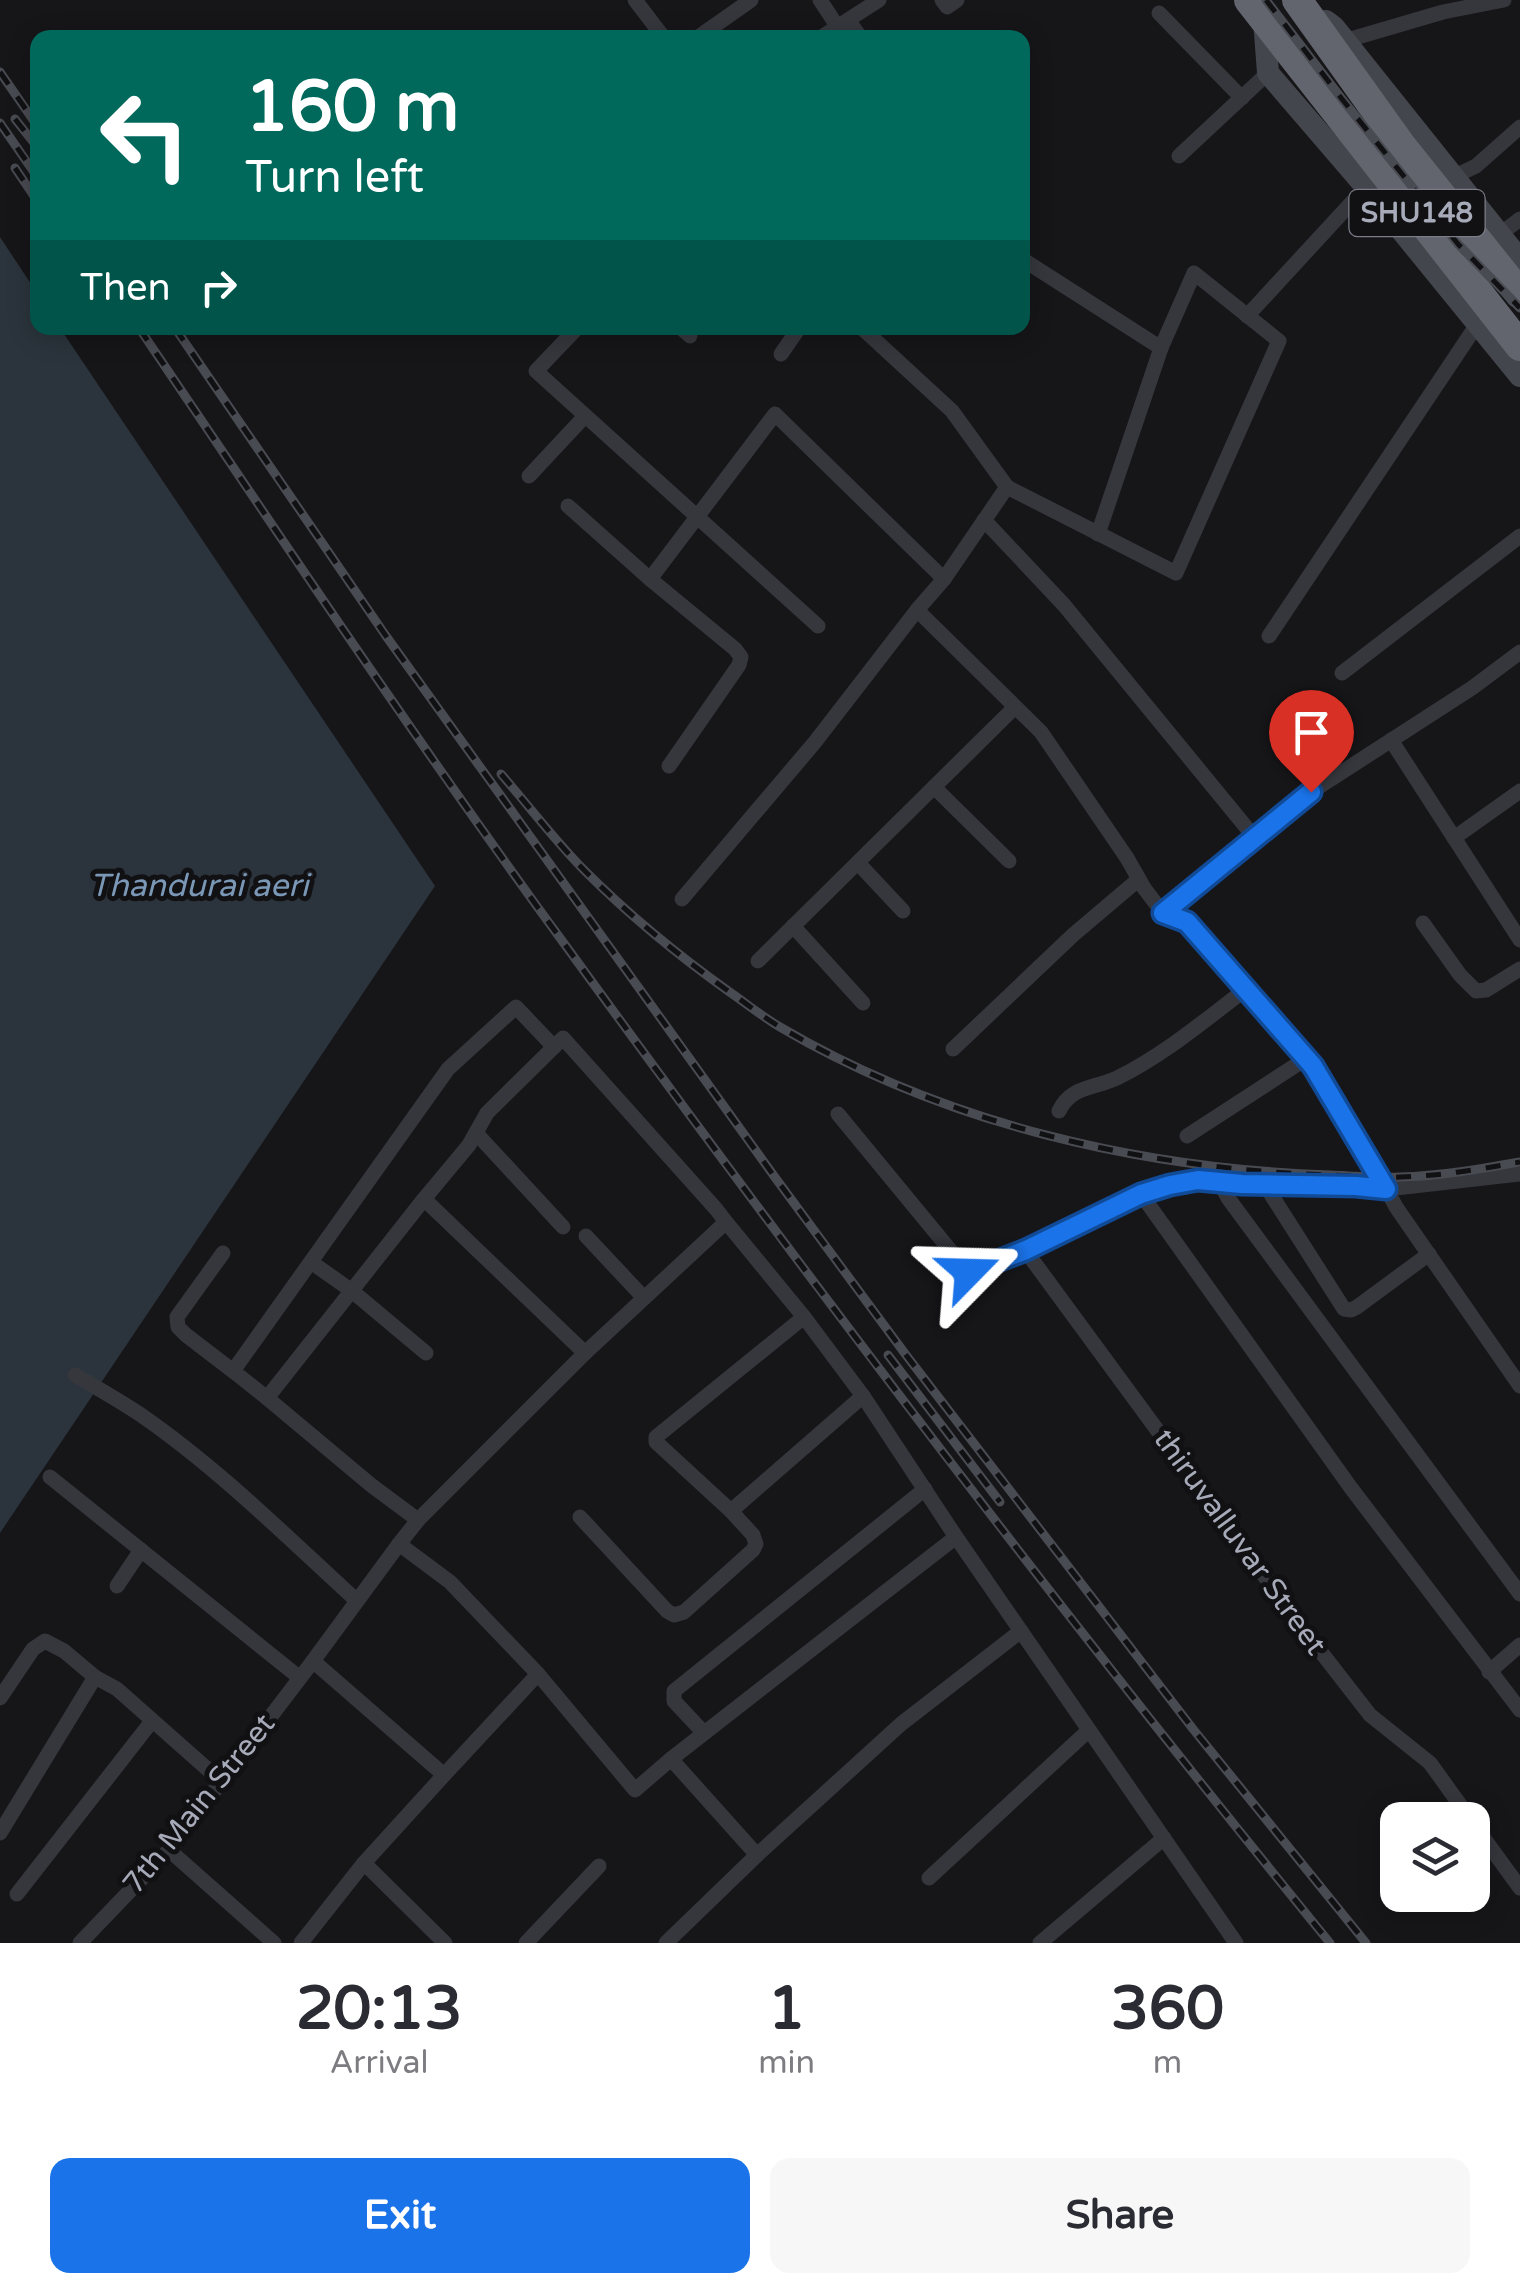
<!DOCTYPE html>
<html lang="en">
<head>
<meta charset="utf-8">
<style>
	body { margin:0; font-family:"Varela Round",sans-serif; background:#f7f7f7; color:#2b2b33; height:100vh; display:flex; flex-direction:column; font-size:38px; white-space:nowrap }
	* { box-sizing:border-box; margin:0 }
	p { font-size:32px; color:#7c7c81 }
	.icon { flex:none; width:55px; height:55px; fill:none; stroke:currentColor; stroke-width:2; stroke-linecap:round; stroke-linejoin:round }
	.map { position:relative; height:1943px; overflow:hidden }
	.drawer { display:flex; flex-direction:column; background:#fff; flex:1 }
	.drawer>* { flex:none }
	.banner { position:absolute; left:30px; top:30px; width:1000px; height:305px; border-radius:20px; box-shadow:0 5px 25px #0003; background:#00695c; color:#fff; overflow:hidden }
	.buttons { position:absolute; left:1380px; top:1802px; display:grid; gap:20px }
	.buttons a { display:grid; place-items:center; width:110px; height:110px; border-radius:20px; background:#fff; box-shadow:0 5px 25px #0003; font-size:50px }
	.pin { position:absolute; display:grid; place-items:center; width:85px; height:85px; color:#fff; margin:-102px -42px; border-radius:50% 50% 50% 0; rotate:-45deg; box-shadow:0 0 10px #0007 }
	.pin .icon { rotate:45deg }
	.me { position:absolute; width:110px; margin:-55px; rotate:68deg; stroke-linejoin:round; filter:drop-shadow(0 0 8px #0008) }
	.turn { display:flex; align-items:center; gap:35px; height:210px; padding:0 50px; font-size:45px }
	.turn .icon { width:130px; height:130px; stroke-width:2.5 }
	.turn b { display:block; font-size:70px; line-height:85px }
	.then { display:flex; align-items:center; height:95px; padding:0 50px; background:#0003; gap:20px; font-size:38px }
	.eta { display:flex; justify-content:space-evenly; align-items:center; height:170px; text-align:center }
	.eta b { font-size:60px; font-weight:800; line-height:70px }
	.action { display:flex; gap:20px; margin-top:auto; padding:20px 50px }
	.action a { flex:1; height:115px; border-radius:20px; background:#1a73e8; color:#fff; font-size:40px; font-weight:800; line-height:115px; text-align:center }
	.action a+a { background:#f7f7f7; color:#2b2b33 }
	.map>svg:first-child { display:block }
	.water { fill:#2b343c }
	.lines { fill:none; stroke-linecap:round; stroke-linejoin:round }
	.street { stroke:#36373d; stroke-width:15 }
	.secondary { stroke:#44464d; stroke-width:22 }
	.highway { stroke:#62656e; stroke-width:30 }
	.rail-casing { stroke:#494b52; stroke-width:9 }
	.rail { stroke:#111013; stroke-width:5; stroke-dasharray:15; stroke-linecap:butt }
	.route-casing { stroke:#114b97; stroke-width:25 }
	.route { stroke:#1a73e8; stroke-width:18 }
	.labels { text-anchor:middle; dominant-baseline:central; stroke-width:10; stroke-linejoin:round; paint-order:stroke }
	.shield { fill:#111013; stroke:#7a7c87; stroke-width:2.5 }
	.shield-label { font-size:28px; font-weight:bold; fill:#a7abb9 }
	.street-label { font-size:30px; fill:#a7abb9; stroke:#111013 }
	.water-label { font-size:32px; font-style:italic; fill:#7b97b6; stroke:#111013 }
</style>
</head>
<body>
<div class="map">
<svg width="1520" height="1943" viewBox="0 0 1520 1943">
	<rect width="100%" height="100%" fill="#161518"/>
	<!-- water -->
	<polygon class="water" points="0,237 37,293 38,328 60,328 435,886 0,1533"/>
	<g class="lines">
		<!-- street -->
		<g class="street">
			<polyline points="635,0 664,38"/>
			<polyline points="820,0 837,26"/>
			<polyline points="942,0 947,7 957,0"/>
			<polyline points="1159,13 1242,98"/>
			<polyline points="848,20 861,38"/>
			<polyline points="697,38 751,0"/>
			<polyline points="820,38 879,0"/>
			<polyline points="1344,41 1443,12 1504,0"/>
			<polyline points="1179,156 1268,73"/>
			<polyline points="1453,177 1476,166 1520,127"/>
			<polyline points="1499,235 1520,219"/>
			<polyline points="1247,316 1366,187"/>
			<polyline points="577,328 536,371 818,626"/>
			<polyline points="681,328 690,336"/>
			<polyline points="781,354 799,328"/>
			<polyline points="529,476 585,416"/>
			<polyline points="1007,487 1176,573 1279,341 1194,273 1161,348 1022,259"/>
			<polyline points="568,506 650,579 735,649 741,657 739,665 669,766"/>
			<polyline points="984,520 1064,605 1255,838"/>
			<polyline points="1098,534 1161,348"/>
			<polyline points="650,579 775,414 944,579"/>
			<polyline points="917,610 1041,732 1127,858 1144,888 1163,913 1187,922 1313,1065 1373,1164 1396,1207 1520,1386"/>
			<polyline points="1269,636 1478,323"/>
			<polyline points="1342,673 1520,536"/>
			<polyline points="1391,740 1520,940"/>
			<polyline points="934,787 1015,707"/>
			<polyline points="1454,838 1520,791"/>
			<polyline points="858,863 903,911"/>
			<polyline points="682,899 815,742 917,610 944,579 1007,487 952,411 862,328"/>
			<polyline points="1163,913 1311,792 1472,688 1520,652"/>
			<polyline points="1423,923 1460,975 1476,991 1486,990 1520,969"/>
			<polyline points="793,926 863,1003"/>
			<polyline points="758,961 934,787 1009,861"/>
			<polyline points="953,1049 1073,935 1139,879"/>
			<path d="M1059,1111C1071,1086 1093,1089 1117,1078C1164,1055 1205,1020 1246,989"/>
			<polyline points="838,1114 969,1273 1025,1250 1141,1194 1351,1488 1520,1710"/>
			<polyline points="476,1133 563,1227"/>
			<polyline points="1187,1136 1307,1058"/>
			<polyline points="1220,1183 1228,1198 1520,1594"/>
			<polyline points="1265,1185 1344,1309 1351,1310 1357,1307 1429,1254"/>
			<polyline points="1141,1194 1170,1185 1198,1180 1265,1185 1356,1186 1387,1189 1520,1174"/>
			<polyline points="424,1199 267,1398 371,1485 418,1520 585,1353"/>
			<polyline points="726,1222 585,1353 424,1199 469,1145 487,1113 563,1038 716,1209 726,1222 804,1317 863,1396 956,1537 1236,1943"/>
			<polyline points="586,1236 644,1298"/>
			<polyline points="1025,1250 1307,1634 1370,1715 1430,1763 1471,1820"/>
			<polyline points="223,1253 177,1317 178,1327 186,1335 233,1371"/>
			<polyline points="311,1262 352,1291 426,1353"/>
			<path d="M75,1375C97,1388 120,1401 141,1415C219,1469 287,1537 357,1601"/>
			<polyline points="267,1398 233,1371 448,1069 516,1007 554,1047"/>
			<polyline points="50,1477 300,1678"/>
			<polyline points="731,1511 656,1442 656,1437 804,1317"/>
			<polyline points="580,1517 667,1611 674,1615 684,1612 753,1550 756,1544 753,1535 731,1511 863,1396"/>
			<polyline points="418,1520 399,1544 450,1582 538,1674 635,1790 671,1759 757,1855 901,1724 1021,1631"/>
			<polyline points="399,1544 313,1661 444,1775 364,1863 445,1943"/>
			<polyline points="117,1586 141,1550"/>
			<polyline points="1489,1672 1520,1645"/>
			<polyline points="0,1698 33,1649 45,1641 64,1651 95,1677"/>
			<polyline points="704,1733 674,1701 674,1691 925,1489"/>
			<polyline points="671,1759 956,1537"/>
			<polyline points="444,1775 538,1674"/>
			<polyline points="1472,1822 1520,1888"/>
			<polyline points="0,1833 95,1677 117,1689 221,1781"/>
			<polyline points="169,1850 274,1943"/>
			<polyline points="929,1878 1089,1730"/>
			<polyline points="17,1894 152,1721"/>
			<polyline points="80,1943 169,1850 313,1661"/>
			<polyline points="301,1943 364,1863"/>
			<polyline points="526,1943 599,1866"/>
			<polyline points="666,1943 757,1855"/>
			<polyline points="1040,1943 1164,1838"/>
		</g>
		<!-- secondary -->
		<g class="secondary">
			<polyline points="1264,20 1268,73 1366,187 1520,376"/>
			<polyline points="1326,21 1334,27 1520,260"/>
		</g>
		<!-- highway -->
		<g class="highway">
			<polyline points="1249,0 1520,346"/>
			<polyline points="1297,0 1400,144 1520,294"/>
		</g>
		<defs>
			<g id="rail">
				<polyline points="1266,0 1342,99 1458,244 1520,308"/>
				<polyline points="0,72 38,127"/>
				<polyline points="15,119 38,148"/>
				<polyline points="0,123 38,178"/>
				<polyline points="15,168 38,202"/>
				<path d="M139,328C278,533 416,741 563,942C810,1282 1064,1617 1330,1943"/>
				<polyline points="175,328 386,636 774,1176 906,1355 1193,1729 1366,1943"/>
				<path d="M501,774C529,806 555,841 585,871C630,916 679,956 731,993C747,1004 763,1017 780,1027C945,1124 1142,1169 1331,1175C1354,1176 1377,1178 1400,1177C1440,1176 1481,1169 1520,1162"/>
				<polyline points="888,1355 1000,1502"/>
			</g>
		</defs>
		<!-- rail casing -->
		<use href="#rail" class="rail-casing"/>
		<!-- rail -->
		<use href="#rail" class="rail"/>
	</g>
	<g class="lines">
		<defs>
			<polyline id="route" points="969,1272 1026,1250 1141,1194 1170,1185 1198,1180 1242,1184 1356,1186 1386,1189 1313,1066 1187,922 1163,913 1311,792"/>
		</defs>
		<!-- route casing -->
		<use href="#route" class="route-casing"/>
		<!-- route -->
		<use href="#route" class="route"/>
	</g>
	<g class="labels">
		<!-- shield labels -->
		<rect class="shield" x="1349.5" y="190" width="135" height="46" rx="8"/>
		<g class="shield-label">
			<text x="1417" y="213">SHU148</text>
		</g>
		<!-- street labels -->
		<g class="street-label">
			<text transform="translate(1240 1542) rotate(54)">thiruvalluvar Street</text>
			<text transform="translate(199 1804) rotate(-51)">7th Main Street</text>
		</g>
		<!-- water labels -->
		<g class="water-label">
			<text x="199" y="886">Thandurai aeri</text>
		</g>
	</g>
</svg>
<div class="buttons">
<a><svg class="icon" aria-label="layers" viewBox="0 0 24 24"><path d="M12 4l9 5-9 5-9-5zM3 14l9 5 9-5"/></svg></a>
</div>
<div class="pin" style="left:1311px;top:792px;background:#d93025"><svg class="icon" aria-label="arrive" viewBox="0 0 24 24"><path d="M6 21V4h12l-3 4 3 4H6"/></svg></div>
<svg class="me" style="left:969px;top:1272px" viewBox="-20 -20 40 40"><path d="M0-17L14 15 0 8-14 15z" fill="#1a73e8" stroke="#fff" stroke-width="4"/></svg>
<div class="banner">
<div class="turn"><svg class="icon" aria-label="left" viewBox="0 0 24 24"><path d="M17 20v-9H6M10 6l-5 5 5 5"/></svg><div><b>160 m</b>Turn left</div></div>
<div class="then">Then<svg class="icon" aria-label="right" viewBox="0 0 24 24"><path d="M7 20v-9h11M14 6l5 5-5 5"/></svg></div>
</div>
</div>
<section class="drawer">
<div class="eta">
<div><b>20:13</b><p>Arrival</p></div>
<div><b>1</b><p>min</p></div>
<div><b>360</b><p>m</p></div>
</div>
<div class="action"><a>Exit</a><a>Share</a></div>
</section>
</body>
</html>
